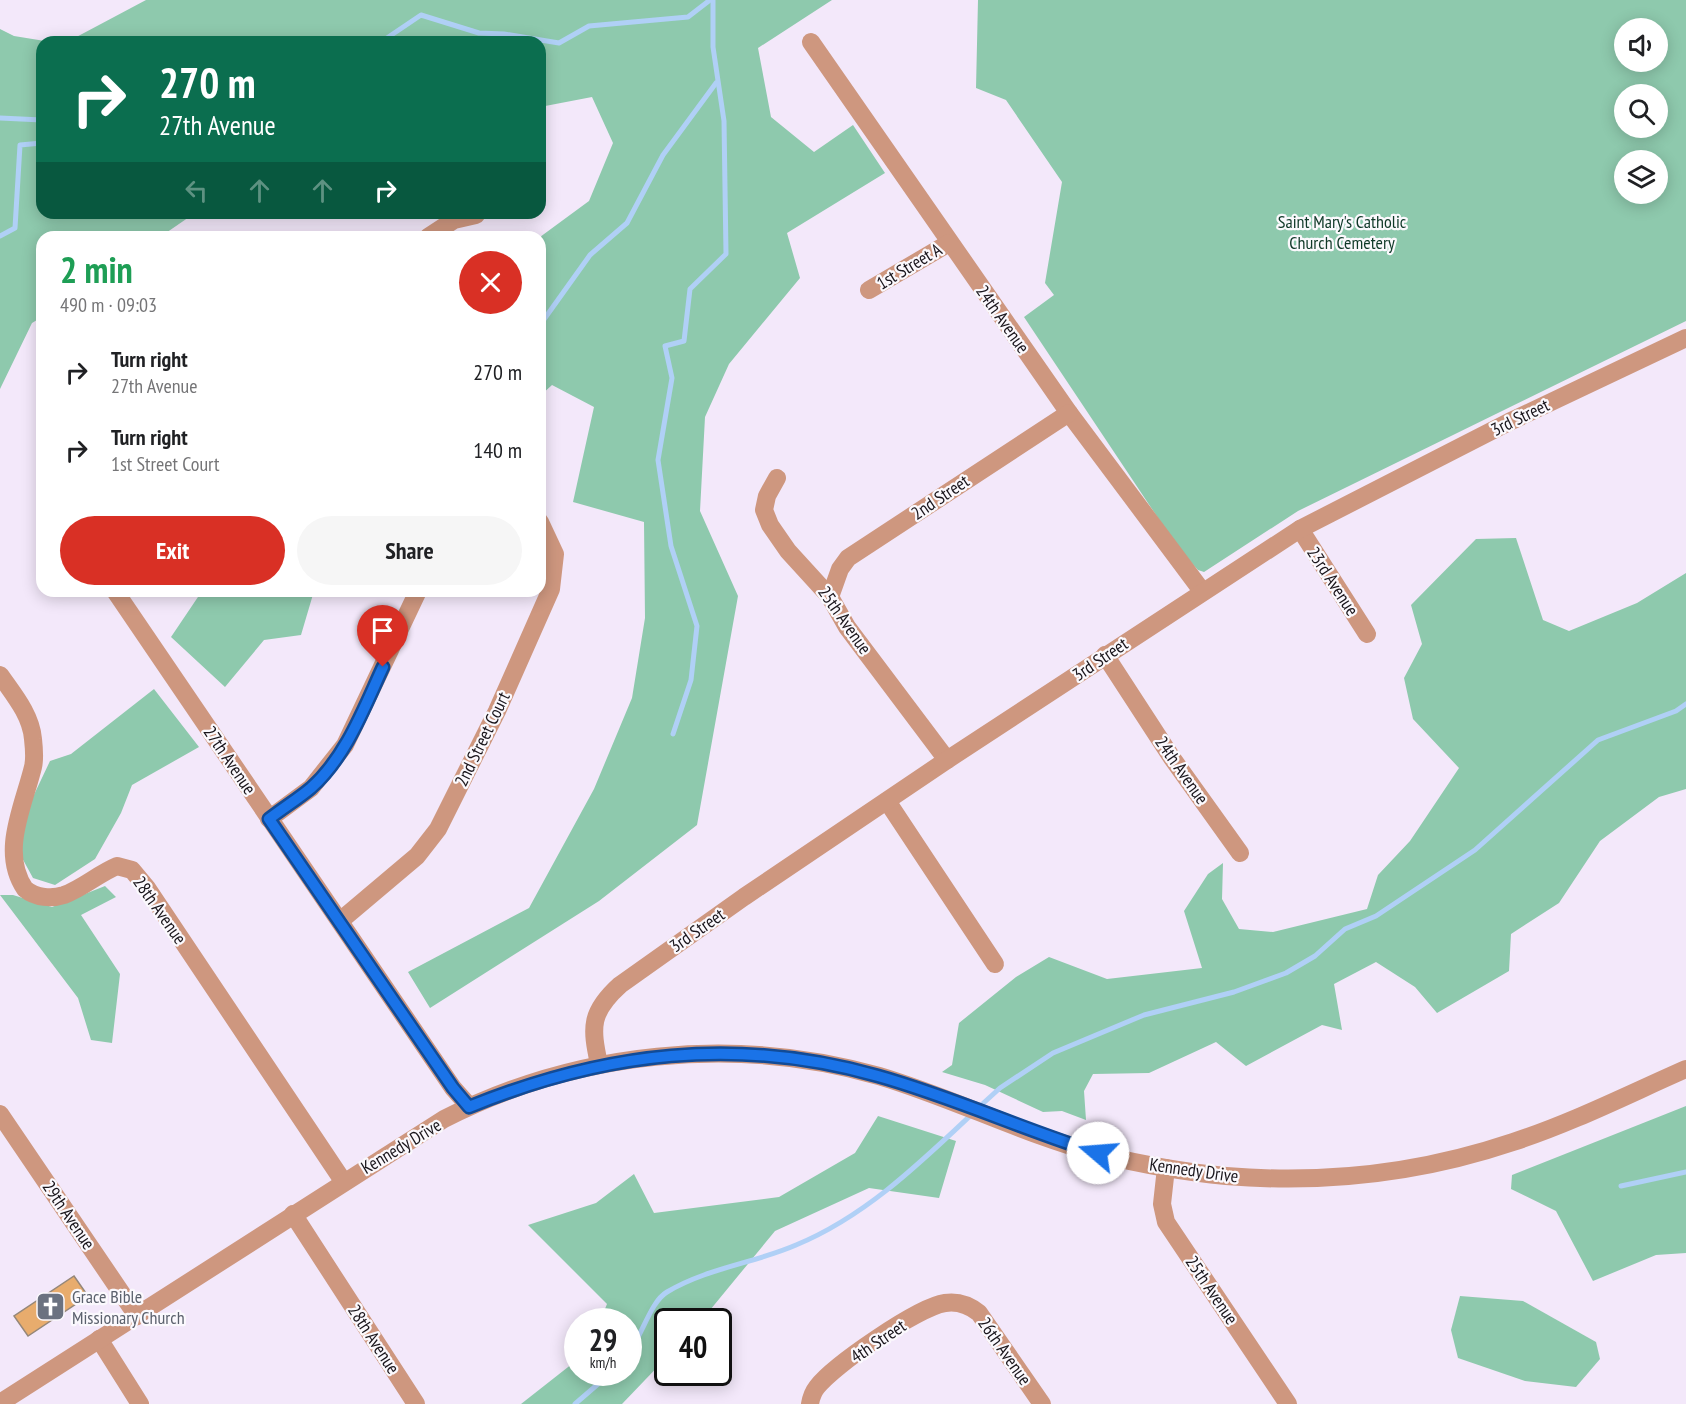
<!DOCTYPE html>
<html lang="en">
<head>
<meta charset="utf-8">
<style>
	body { margin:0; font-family:"PT Sans Narrow",sans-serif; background:#f6f6f6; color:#202124; height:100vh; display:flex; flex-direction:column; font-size:22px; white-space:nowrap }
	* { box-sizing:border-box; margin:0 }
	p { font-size:20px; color:#757577 }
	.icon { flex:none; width:33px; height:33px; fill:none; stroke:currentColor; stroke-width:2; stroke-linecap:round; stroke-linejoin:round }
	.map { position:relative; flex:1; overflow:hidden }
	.sheet { position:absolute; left:36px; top:231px; width:510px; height:366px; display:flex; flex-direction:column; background:#fff; border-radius:18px; box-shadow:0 3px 15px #0003 }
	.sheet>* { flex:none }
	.hud { position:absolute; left:36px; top:36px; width:510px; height:183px; border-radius:18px; box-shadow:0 3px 15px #0003; background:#0b6e4f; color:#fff; overflow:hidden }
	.tools { position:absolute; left:1614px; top:18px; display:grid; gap:12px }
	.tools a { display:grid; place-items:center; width:54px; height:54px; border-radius:50%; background:#fff; box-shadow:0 3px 15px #0003; font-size:30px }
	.speed { position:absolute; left:564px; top:1308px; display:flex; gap:12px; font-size:30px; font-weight:700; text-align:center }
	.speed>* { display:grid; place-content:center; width:78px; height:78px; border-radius:50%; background:#fff; box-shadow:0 3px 15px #0003; line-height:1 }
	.speed small { font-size:15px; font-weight:400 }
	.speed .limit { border:3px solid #111; border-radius:9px; background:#fff; color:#111 }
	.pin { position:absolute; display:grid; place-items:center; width:51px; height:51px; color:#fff; margin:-62px -26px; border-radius:50% 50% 50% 0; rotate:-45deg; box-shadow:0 0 6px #0007 }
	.pin .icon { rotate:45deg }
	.me { position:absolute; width:66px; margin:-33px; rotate:288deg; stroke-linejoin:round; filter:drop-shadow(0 0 4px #0008) }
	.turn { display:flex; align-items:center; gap:21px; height:126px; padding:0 24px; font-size:27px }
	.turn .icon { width:78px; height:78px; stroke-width:2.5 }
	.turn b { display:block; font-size:42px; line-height:51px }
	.lanes { display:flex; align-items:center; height:57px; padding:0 24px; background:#0003; justify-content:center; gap:30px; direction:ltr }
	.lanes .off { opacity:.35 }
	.round { display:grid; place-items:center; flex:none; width:63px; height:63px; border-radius:32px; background:#f6f6f6 }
	.head { display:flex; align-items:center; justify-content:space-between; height:102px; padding:0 24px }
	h1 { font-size:36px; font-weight:700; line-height:45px; color:#1e9e55 }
	.button { display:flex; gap:12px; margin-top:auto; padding:12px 24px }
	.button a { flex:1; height:69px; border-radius:36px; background:#d93025; color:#fff; font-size:24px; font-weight:700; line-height:69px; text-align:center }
	.button a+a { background:#f6f6f6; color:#202124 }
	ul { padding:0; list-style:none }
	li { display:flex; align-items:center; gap:18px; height:78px; padding:0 24px }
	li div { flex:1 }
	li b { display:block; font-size:22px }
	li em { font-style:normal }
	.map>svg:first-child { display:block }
	.green { fill:#8ec9ad; fill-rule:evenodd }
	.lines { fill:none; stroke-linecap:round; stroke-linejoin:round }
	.stream { stroke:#b0d0f6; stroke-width:5 }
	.building { fill:#e8ac6d; stroke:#958779; stroke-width:1.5 }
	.minor { stroke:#ce977f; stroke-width:18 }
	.route-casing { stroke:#114b97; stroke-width:15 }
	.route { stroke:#1a73e8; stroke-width:10 }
	.labels { text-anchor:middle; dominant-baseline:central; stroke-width:4.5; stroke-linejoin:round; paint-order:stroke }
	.park-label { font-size:18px; fill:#0f3928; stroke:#fbf9fd }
	.street-label { font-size:18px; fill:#19151b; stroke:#fbf9fd }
	.worship-label { font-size:18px; fill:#5b616d; stroke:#fbf9fd; text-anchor:start }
</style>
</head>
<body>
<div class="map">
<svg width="1686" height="1404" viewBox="0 0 1686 1404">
	<rect width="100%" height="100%" fill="#f3e8fa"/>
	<!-- green -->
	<g class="green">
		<polygon points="146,0 832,0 758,48 771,117 814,152 853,125 885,173 787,233 800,278 729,364 705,417 700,511 738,596 697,825 599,901 430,1008 408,972 529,908 594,789 632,698 645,618 644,522 573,502 594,407 552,385 540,396 540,237 589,201 613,143 592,97 540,107 540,42 67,42"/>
		<path d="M978,0H1686V321L1298,511L1204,572L1198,570L1178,548L1024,317L1054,295L1045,283L1062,182L1006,100L976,88ZM1624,28H1658V62H1624ZM1624,94H1658V128H1624ZM1624,160H1658V194H1624Z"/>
		<polygon points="0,29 14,36 51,42 42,42 42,213 195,213 160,237 42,237 42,317 32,323 0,389"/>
		<polygon points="1516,538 1543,620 1569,631 1637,603 1686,573 1686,789 1659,797 1600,841 1559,903 1511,934 1509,971 1437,1013 1415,987 1376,962 1334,984 1342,1030 1322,1025 1246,1066 1216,1042 1149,1073 1093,1074 1084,1091 1086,1120 1062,1111 1043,1112 985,1085 942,1072 952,1065 959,1023 1016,977 1049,957 1107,979 1202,968 1184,911 1208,874 1223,863 1222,899 1239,929 1273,932 1367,909 1378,875 1410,841 1459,768 1413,719 1404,678 1422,644 1411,605 1476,539"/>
		<polygon points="202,591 314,591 301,635 264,640 225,687 171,637"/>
		<polygon points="154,689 199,747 132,785 121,813 95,859 55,885 33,878 21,856 22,820 50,761 71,754"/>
		<polygon points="105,886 116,897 81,915 120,974 112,1043 91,1040 78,998 0,895 13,895 52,907"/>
		<polygon points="1686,1106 1686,1253 1656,1255 1593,1281 1556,1211 1511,1189 1512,1175"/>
		<polygon points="878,1116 956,1141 939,1198 869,1188 775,1231 701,1321 668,1322 667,1357 622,1404 521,1404 577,1360 578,1372 628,1372 628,1322 600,1321 607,1304 528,1225 596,1203 634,1174 654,1213 779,1197 855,1153"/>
		<polygon points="1460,1296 1523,1301 1596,1342 1600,1359 1576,1387 1525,1381 1458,1358 1451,1330"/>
	</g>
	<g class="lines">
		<!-- stream -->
		<g class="stream">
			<polyline points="381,42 421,15 479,33 504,34 559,43 589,26 688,17 710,0"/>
			<polyline points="0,118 42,120"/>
			<polyline points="0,236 15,228 20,145 42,143"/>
			<polyline points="540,325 590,255 627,223 663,155 716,83"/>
			<polyline points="673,734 691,680 697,626 671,546 658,460 672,378 665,346 684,341 690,289 726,254 724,121 713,47 713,0"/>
			<polyline points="978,1108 1000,1088 1053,1053 1144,1015 1234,992 1286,973 1315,956 1345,929 1376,916 1475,850 1598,740 1676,711 1686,704"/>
			<polyline points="1621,1186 1686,1172"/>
			<path d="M628,1353C642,1337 650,1302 667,1292C707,1268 755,1263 796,1245C864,1217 918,1165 971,1115"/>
			<polyline points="575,1404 612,1372"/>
		</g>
	</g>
	<!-- building -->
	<polygon class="building" points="74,1276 88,1296 28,1336 14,1316"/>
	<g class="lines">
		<!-- minor -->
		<g class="minor">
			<polyline points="811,42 1069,413 1202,591"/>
			<polyline points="428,237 454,220 476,215"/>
			<polyline points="869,290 949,243"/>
			<polyline points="777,478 767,496 764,510 770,525 788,551 830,597 847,627 947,760"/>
			<polyline points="1300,529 1367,634"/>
			<polyline points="115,591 453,1088 469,1106"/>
			<polyline points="830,597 840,569 848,558 1069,413"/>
			<polyline points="1105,655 1172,758 1240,853"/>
			<path d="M0,675C14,695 31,715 33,739C34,748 35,759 33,767C23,808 0,852 25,889C36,898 52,899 64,895C83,888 98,874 117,866L132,870L147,888L343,1181"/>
			<polyline points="887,801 995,964"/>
			<polyline points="269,819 311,788 345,745 418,591"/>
			<polyline points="340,921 417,856 438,829 497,711 551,589 555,554 540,522"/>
			<path d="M599,1064C591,1027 590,1012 620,985L744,897L947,760L1300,529L1509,422L1686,338"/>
			<polyline points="0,1114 137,1316"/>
			<polyline points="1166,1168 1162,1204 1166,1222 1288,1404"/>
			<polyline points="293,1214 416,1404"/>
			<polyline points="99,1339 140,1404"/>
			<path d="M0,1403L444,1119C577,1051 735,1035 879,1076C953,1098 1023,1134 1098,1154C1140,1164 1183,1172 1226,1176C1323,1184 1421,1173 1513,1142C1572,1123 1629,1094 1686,1069"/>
			<path d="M810,1404C811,1398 813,1392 817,1387C834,1365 918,1307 945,1303C958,1301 969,1305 979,1313L1042,1404"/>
		</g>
	</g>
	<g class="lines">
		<defs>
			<path id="route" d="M383,667C364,708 346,757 311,788C298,799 283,808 269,819L453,1088L469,1107C604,1052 737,1036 878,1076C953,1097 1024,1130 1098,1153"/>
		</defs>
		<!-- route casing -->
		<use href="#route" class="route-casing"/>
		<!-- route -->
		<use href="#route" class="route"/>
	</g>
	<!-- icons -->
	<defs>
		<symbol id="church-square" viewBox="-11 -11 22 22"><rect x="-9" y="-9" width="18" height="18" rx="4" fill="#6b7280" stroke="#fbf9fd"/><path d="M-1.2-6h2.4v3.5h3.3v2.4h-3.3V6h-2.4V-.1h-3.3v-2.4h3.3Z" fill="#fff"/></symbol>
	</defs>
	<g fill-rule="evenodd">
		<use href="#church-square" x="34" y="1290" width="33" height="33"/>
	</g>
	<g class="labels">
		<!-- park labels -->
		<g class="park-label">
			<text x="1342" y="221">Saint Mary's Catholic<tspan x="1342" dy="21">Church Cemetery</tspan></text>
		</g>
		<!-- street labels -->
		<g class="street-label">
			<text transform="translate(909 266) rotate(-31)">1st Street A</text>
			<text transform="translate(1003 319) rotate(55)">24th Avenue</text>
			<text transform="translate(1520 417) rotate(-26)">3rd Street</text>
			<text transform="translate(940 497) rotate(-34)">2nd Street</text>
			<text transform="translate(1333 581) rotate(57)">23rd Avenue</text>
			<text transform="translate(845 620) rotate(55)">25th Avenue</text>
			<text transform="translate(1100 659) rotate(-34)">3rd Street</text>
			<text transform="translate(482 739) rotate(-64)">2nd Street Court</text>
			<text transform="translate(230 760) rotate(56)">27th Avenue</text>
			<text transform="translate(1182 770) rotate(55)">24th Avenue</text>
			<text transform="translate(160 910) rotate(55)">28th Avenue</text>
			<text transform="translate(697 930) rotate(-35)">3rd Street</text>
			<text transform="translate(401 1146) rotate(-31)">Kennedy Drive</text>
			<text transform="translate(1194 1170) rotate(8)">Kennedy Drive</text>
			<text transform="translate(69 1215) rotate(56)">29th Avenue</text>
			<text transform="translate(1212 1290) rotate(56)">25th Avenue</text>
			<text transform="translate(374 1339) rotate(57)">28th Avenue</text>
			<text transform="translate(878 1341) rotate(-34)">4th Street</text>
			<text transform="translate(1005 1351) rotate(55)">26th Avenue</text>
		</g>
		<!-- worship labels -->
		<g class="worship-label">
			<text x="72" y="1296">Grace Bible<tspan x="72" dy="21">Missionary Church</tspan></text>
		</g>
	</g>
</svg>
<div class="tools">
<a><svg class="icon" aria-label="sound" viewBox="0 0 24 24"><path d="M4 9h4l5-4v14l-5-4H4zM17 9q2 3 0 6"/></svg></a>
<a><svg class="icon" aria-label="search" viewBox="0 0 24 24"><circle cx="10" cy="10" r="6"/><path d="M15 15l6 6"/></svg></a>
<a><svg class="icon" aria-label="layers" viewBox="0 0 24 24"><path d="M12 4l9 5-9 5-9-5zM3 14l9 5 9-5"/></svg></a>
</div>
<div class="speed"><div>29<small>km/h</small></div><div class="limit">40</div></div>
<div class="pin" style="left:383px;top:667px;background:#d93025"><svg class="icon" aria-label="arrive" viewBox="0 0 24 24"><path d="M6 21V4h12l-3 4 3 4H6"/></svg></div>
<svg class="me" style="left:1098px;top:1153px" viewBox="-20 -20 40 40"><circle r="19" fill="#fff"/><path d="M0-13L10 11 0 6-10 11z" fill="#1a73e8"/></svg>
<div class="hud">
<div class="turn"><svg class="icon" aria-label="right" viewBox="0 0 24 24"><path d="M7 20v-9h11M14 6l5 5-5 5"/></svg><div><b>270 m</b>27th Avenue</div></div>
<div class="lanes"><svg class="icon off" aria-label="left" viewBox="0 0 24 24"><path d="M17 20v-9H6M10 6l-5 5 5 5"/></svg><svg class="icon off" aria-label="ahead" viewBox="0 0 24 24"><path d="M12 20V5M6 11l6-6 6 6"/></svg><svg class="icon off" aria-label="ahead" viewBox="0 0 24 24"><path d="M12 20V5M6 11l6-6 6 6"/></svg><svg class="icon" aria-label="right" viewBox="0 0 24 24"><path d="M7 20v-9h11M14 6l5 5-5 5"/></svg></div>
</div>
<section class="sheet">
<div class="head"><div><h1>2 min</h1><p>490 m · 09:03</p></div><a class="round" style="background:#d93025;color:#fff"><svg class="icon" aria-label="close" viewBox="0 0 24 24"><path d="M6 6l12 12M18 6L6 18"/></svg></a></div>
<ul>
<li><svg class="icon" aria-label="right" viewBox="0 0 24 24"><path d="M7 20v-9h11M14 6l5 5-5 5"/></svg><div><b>Turn right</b><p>27th Avenue</p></div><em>270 m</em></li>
<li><svg class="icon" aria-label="right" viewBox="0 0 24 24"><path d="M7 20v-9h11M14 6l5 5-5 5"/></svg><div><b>Turn right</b><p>1st Street Court</p></div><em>140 m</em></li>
</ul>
<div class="button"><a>Exit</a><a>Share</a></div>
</section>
</div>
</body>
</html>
